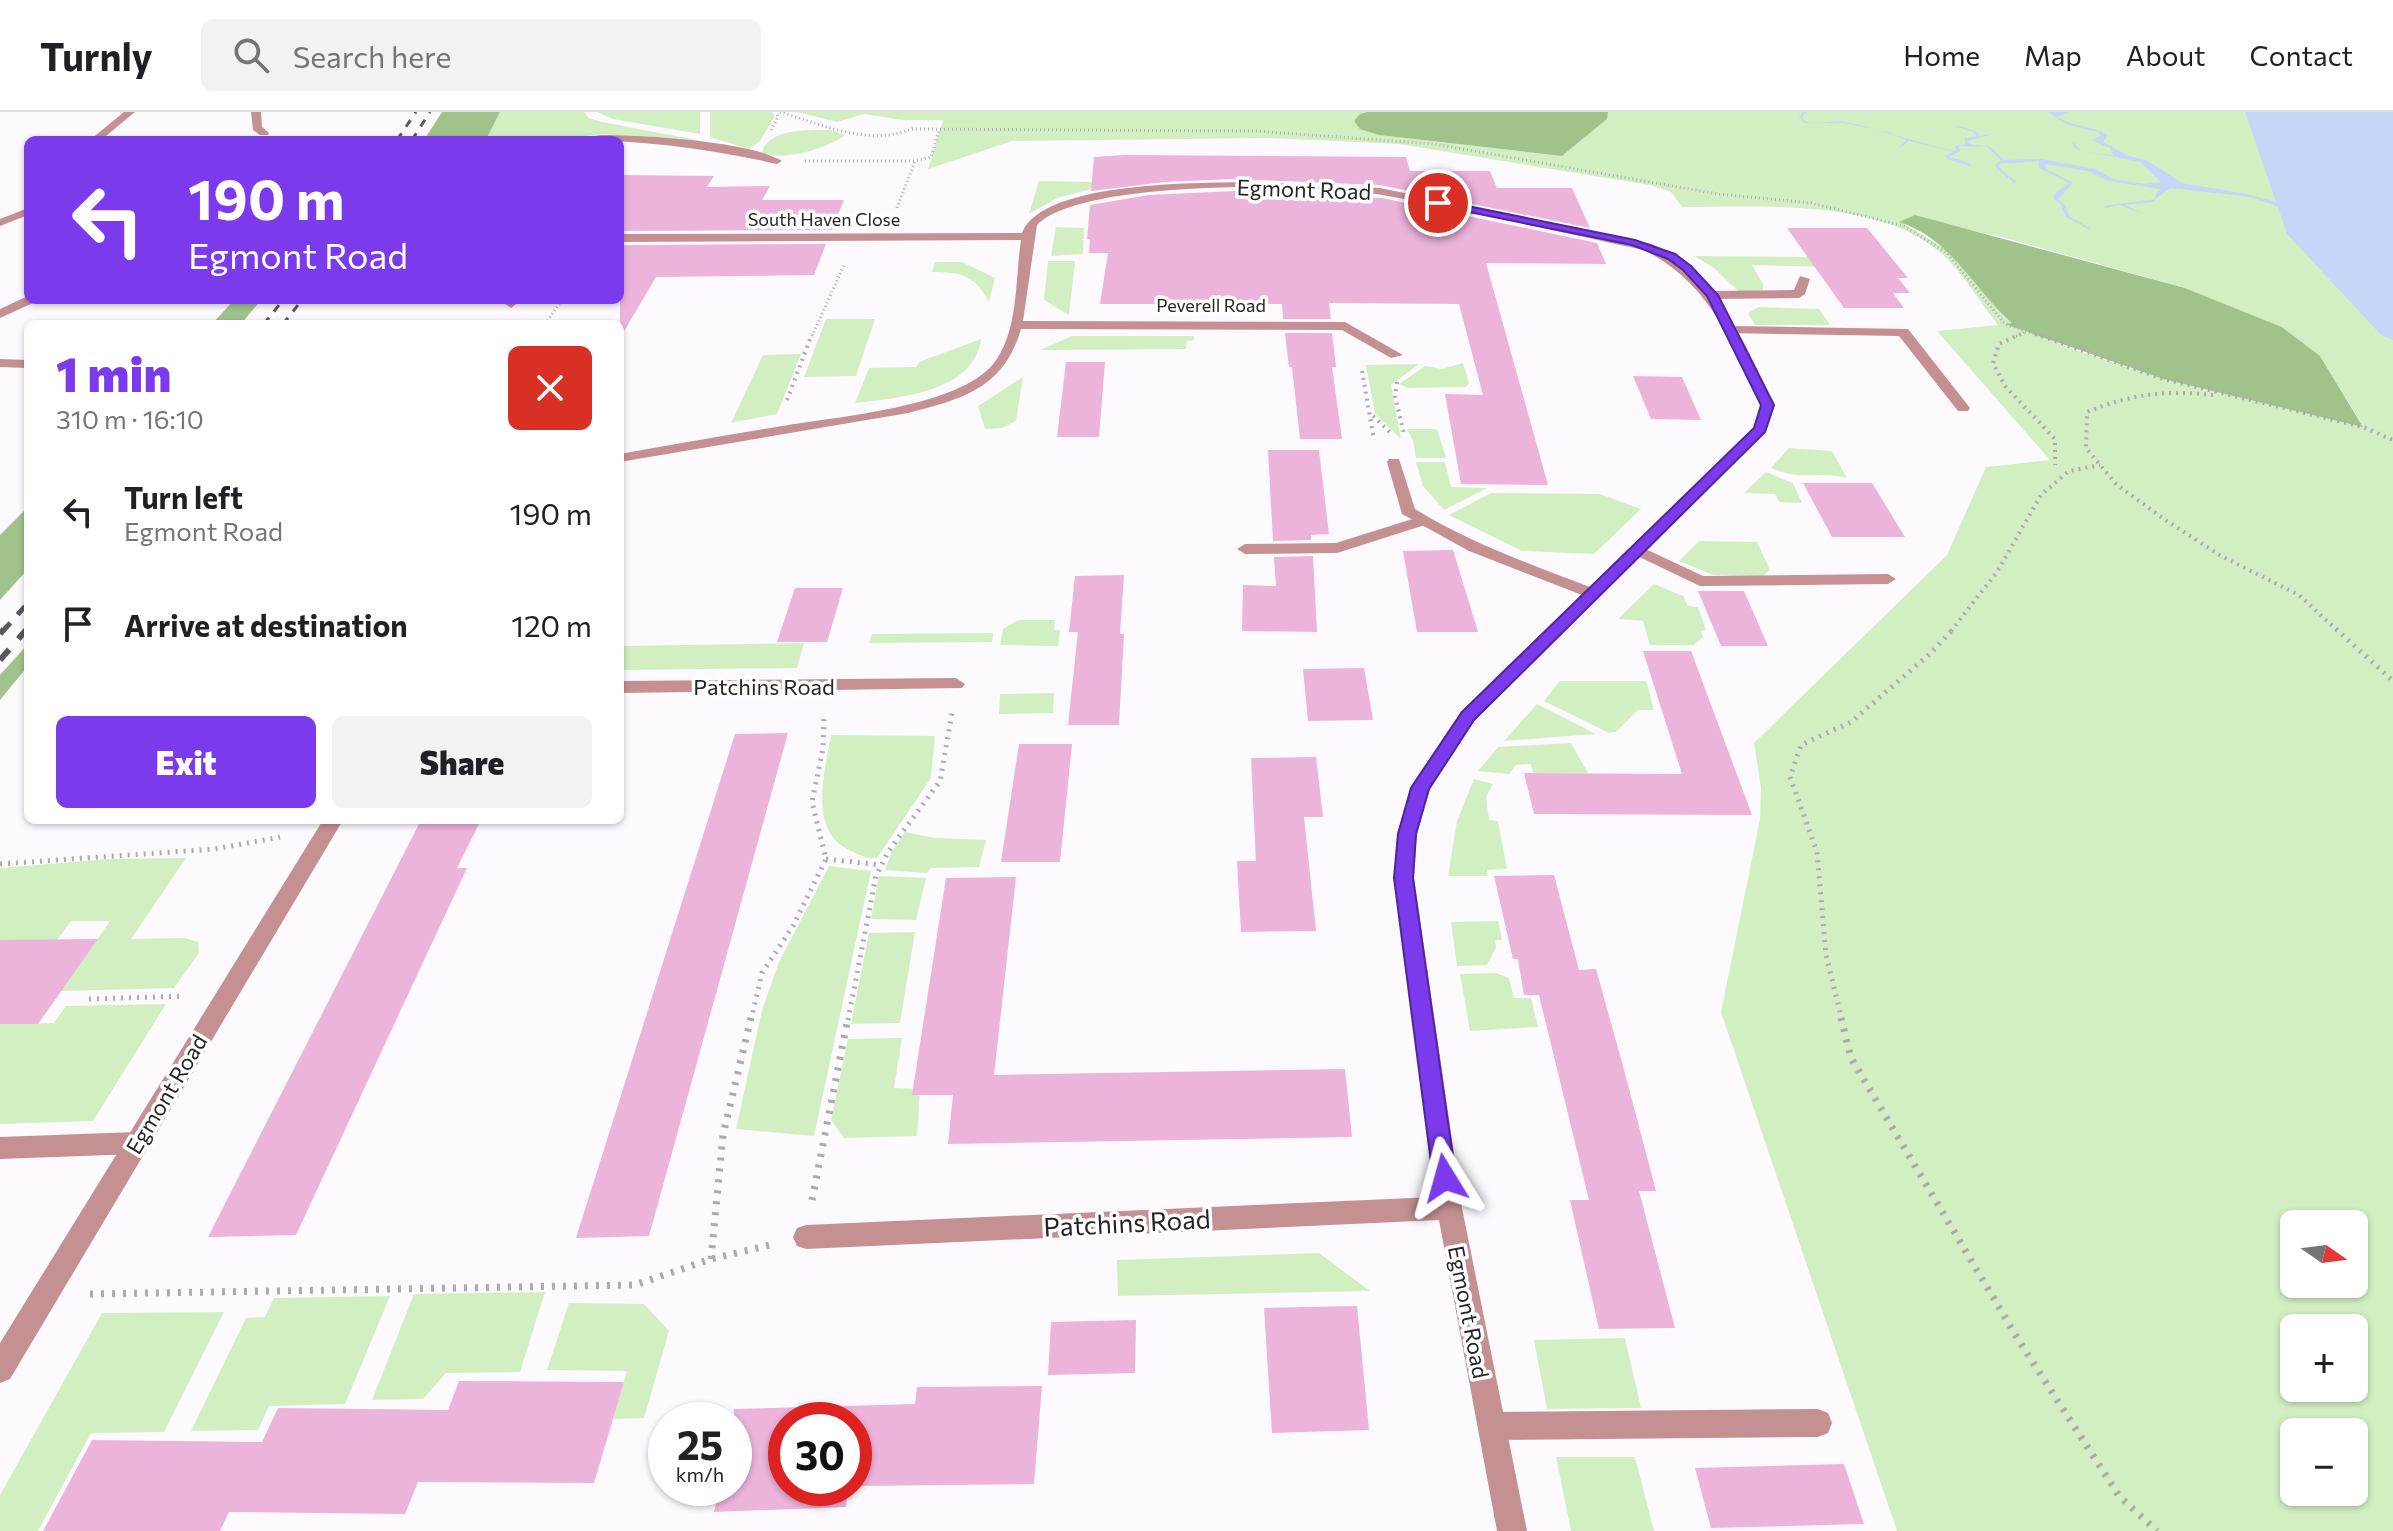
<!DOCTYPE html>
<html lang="en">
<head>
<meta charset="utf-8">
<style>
	body { margin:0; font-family:Commissioner,sans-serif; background:#f2f2f2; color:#202124; height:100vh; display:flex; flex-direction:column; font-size:30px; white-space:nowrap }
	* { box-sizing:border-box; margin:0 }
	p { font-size:26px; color:#757577 }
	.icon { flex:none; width:44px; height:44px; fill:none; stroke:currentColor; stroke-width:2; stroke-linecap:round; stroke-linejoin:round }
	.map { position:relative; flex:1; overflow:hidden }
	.side { position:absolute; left:24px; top:208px; width:600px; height:504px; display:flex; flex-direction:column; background:#fff; border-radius:12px; box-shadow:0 2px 6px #0004 }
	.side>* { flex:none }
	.banner { position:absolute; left:24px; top:24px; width:600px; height:168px; border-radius:12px; box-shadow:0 2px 6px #0004; background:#7c3aed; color:#fff; overflow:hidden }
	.needle { width:52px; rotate:104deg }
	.buttons { position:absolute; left:2280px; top:1098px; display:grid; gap:16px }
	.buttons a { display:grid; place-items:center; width:88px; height:88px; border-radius:12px; background:#fff; box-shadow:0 2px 6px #0004; font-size:40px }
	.speed { position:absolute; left:648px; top:1290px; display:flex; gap:16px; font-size:40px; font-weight:700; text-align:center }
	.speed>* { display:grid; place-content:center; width:104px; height:104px; border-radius:50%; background:#fff; box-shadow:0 2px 6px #0004; line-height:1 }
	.speed small { font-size:20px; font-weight:400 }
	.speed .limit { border:12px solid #d22; background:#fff; color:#111 }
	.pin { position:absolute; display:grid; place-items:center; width:68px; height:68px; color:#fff; margin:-34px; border:4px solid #fff; border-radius:50%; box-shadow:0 2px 8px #0007 }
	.me { position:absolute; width:88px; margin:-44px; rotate:352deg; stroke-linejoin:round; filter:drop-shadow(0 0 6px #0008) }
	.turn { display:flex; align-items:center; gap:28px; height:168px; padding:0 32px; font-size:36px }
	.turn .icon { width:104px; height:104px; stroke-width:2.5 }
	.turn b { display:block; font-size:56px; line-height:68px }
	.round { display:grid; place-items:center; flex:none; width:84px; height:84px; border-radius:12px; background:#f2f2f2 }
	.overview { display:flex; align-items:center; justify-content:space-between; height:136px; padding:0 32px }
	h1 { font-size:48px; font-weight:800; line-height:60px; color:#7c3aed }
	.button { display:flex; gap:16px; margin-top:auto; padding:16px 32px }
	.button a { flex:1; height:92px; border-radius:12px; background:#7c3aed; color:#fff; font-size:32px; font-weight:800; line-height:92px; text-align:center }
	.button a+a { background:#f2f2f2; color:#202124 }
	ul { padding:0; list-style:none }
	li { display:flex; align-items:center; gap:24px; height:112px; padding:0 32px }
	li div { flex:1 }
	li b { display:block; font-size:30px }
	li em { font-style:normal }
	header { display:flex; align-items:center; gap:48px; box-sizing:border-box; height:112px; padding:0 40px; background:#fff; border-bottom:2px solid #e0e0e0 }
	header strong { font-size:38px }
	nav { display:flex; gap:44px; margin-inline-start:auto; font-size:28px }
	.search { width:560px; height:72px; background:#f2f2f2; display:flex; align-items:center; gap:20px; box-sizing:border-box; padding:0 28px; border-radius:12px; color:#757577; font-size:30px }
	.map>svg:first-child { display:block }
	.green { fill:#d2efc2; fill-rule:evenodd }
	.forest { fill:#a0c38c }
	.water { fill:#c5d6f8 }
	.building { fill:#ecb3db }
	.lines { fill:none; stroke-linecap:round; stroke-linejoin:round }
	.path-far3 { stroke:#acaaaf; stroke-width:3; stroke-dasharray:1 3; stroke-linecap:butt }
	.path-far2 { stroke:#acaaaf; stroke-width:4; stroke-dasharray:2 5; stroke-linecap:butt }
	.path-far1 { stroke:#acaaaf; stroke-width:5; stroke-dasharray:2 6; stroke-linecap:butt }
	.path { stroke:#acaaaf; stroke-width:7; stroke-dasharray:3 8; stroke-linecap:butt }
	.lane { fill:#c59092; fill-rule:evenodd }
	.street { fill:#c59092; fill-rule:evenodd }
	.rail-far2 { stroke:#59585b; stroke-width:3; stroke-dasharray:8 8; stroke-linecap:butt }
	.rail-far1 { stroke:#59585b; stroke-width:5; stroke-dasharray:11 11; stroke-linecap:butt }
	.rail { stroke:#59585b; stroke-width:6; stroke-dasharray:14 14; stroke-linecap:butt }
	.route { fill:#7c3aed; stroke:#51269a; stroke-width:2 }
	.labels { text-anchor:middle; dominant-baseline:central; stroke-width:7; stroke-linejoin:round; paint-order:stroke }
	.far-street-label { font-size:18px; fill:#242326; stroke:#fff }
	.street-label { font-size:22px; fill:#242326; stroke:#fff }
	.near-street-label { font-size:26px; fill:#242326; stroke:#fff }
</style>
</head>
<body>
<header>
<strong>Turnly</strong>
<div class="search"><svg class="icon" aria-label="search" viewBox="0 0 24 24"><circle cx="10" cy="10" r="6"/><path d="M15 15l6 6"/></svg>Search here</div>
<nav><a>Home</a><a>Map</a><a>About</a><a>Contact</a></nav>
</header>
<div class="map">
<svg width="2393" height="1419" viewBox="0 0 2393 1419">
	<rect width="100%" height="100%" fill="#fcfaff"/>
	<!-- green -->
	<g class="green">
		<polygon points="500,0 584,0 589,6 602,10 712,31 605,22 544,28 486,28"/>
		<polygon points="597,0 700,0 700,22 613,7"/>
		<polygon points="710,0 772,0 775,4 760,29 749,37 710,25"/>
		<path d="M797,0H1367L1360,2L1379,23L1562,44L1607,7L1608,0H2393V1419H1897L1721,900L1760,707L1761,676L1754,631L1947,443L1986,355L2050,348L1937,219L1998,213C1980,190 1963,161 1941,141C1879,86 1760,95 1682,95L1671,80L1650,73L1399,32L1269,26L1012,29L928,57L943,8H903L864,2L837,10ZM1901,110L1965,117L2002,125L2185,176L2282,215L2320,244L2363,314L2163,267L2075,238L2013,212L1952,141ZM2294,1112H2354V1172H2294ZM2294,1216H2354V1276H2294ZM2294,1320H2354V1380H2294Z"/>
		<path d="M831,18L845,23C828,37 782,49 762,41C768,15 811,18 831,18Z"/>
		<polygon points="1039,69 1096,70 1095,76 1057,86 1029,102"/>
		<polygon points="1056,115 1084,116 1083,142 1051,144"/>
		<polygon points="1694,144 1823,145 1831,155 1752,153 1763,172 1763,178 1739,180 1714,156"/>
		<polygon points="1048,149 1075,149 1069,203 1044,188"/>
		<path d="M935,150H962L995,166L989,190C975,163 961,160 932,160Z"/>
		<polygon points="1758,195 1819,197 1830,213 1755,213 1748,201"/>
		<polygon points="826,207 875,207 856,264 804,265"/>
		<polygon points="1072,224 1194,224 1194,228 1187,229 1186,237 1040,238"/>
		<path d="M981,227C974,281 897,286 855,291L869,256L916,255L919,250Z"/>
		<polygon points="801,242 777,302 731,311 763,243"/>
		<polygon points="1463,251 1469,271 1466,275 1408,276 1399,272 1425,254 1442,257"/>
		<polygon points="1419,252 1391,273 1401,327 1375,302 1366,253"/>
		<polygon points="1023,265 1016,309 1002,316 985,317 978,294"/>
		<polygon points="1407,317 1437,317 1446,346 1416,346 1413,329"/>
		<path d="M1789,336L1832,339L1847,366C1815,358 1804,370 1771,356Z"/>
		<polygon points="1416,350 1445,350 1451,375 1487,376 1444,398 1423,374"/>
		<polygon points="1766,360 1793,371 1802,391 1779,390 1775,382 1744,381"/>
		<polygon points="1491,381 1600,382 1641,397 1594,442 1522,439 1449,403"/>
		<polygon points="1699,429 1757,430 1770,458 1763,464 1713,463 1679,449"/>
		<polygon points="1654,472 1683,484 1688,494 1698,495 1706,518 1701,519 1703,525 1694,533 1650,533 1643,509 1618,507"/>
		<polygon points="1018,508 1055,508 1054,518 1060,518 1058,534 1000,533 1003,517"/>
		<polygon points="993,521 992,530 869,531 872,522"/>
		<polygon points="804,531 797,556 620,558 620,534"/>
		<polygon points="1560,569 1646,569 1654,598 1638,598 1616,620 1609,621 1544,589"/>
		<polygon points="1054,581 1053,601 999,602 1000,582"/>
		<polygon points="1537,592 1596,622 1504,629"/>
		<path d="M831,623L935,624L931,666L877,746C866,747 857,742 847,737C808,716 825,659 831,623Z"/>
		<polygon points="1571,631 1588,661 1533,661 1531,652 1516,653 1509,662 1478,659 1498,635"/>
		<polygon points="1474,667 1493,672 1486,685 1489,708 1498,709 1507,757 1487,758 1488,764 1448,764 1457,709"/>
		<polygon points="905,720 935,726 986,728 979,755 931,756 926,761 885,758 891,741"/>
		<polygon points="186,746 131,827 185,826 198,830 199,841 174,876 61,879 110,809 71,809 57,828 0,828 0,756 108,747"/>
		<polygon points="829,754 871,759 814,1024 736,1017 762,898 779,850"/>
		<polygon points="879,764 926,766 916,808 871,807"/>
		<polygon points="1498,809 1502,828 1495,828 1496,836 1487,853 1457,854 1451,810"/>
		<polygon points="915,820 900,911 851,912 869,821"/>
		<polygon points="1496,861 1509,866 1514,886 1531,886 1538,915 1470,919 1460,862"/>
		<polygon points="166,892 93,1009 0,1012 0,912 54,911 66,894"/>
		<polygon points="902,926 894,976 920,977 917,1024 844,1026 831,1008 848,927"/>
		<polygon points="1319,1141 1370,1179 1118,1184 1117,1148"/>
		<polygon points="545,1180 520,1260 446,1261 423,1287 372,1288 414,1182"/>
		<polygon points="390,1184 345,1292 269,1294 258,1318 191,1319 246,1206 265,1205 274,1186"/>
		<polygon points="569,1191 644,1192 669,1219 644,1306 613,1307 627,1259 547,1258"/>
		<polygon points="224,1200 164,1320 91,1321 38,1419 0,1419 0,1383 102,1201"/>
		<polygon points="1625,1226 1641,1296 1547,1297 1534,1228"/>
		<polygon points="1556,1345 1635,1345 1654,1419 1571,1419"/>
	</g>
	<!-- forest -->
	<g class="forest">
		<polygon points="442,0 500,0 486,28 424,28"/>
		<polygon points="1367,0 1608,0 1607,7 1562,44 1379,23 1360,17 1354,9 1360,2"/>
		<path d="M1915,103L2185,176L2282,215L2320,244L2363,315L2163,267L2005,212L2012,211C1973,177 1952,127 1899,110Z"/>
		<polygon points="234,188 261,188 241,212 212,212"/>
		<polygon points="28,395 28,457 0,488 0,423"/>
		<polygon points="28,532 28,554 0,588 0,563"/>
	</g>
	<!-- water -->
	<path class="water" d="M1802,0H1806L1802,6L1806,10C1819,13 1832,8 1845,10C1883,17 1918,32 1956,39L1955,34L1965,32V26L1977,24L1974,20L1954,14H1957L1976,19L1979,24L1993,22L1968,29L1969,32L1991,35L2004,48L2041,47L2095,57L2113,67L2145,72L2161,70L2140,50L2075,37L2072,29L2080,38L2114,44L2110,36L2091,28L2101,24L2098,20L2068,13L2048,0H2070L2057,5C2073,15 2092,13 2108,23L2103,30L2127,43L2148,49L2182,71L2247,82L2276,90L2245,0H2393V228L2381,223L2287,122L2278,95L2251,85L2170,76L2152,90L2125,93L2144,102L2120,93L2106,96L2103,94L2155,87L2156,81L2161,77L2108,69L2088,59L2045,52L2046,57L2073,71L2058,87L2065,93L2070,105L2090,116L2088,117L2066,105L2060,91L2054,87L2053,83L2069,71L2039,56V49L1999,52L2001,58L2016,69L2015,73C2011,66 1999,61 1995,53L2001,48L1987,35L1959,34L1960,39L1949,45L1968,50L1973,55L1947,47L1946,44L1953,39L1909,29L1899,36L1906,28L1888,20L1844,11H1805L1799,6Z"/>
	<!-- building -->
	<g class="building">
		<polygon points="1124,43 1406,45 1410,59 1490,59 1497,76 1572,76 1590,116 1380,73 1232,67 1165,70 1091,79 1094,45"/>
		<polygon points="620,63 714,64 707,75 770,74 762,88 844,88 832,118 620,119"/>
		<polygon points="1256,78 1382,86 1597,131 1606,152 1486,151 1548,373 1461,372 1445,282 1483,283 1459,192 1329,191 1331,207 1283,207 1282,192 1100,192 1108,141 1089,141 1090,127 1087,127 1090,93 1149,83"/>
		<polygon points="1787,116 1867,116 1908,166 1898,166 1910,181 1893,181 1904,196 1844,196"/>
		<polygon points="826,132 814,163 656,165 620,226 620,133"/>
		<polygon points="1285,221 1332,221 1336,255 1332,255 1342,327 1300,327 1292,255 1289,255"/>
		<polygon points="1066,250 1105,250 1099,325 1057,325"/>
		<polygon points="1633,264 1682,265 1701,308 1651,307"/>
		<polygon points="1268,338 1319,338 1329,422 1311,423 1311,428 1273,429"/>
		<polygon points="1803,371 1872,371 1905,425 1832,425"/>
		<polygon points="1453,438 1478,520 1417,520 1403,439"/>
		<polygon points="1313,444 1317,520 1242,519 1243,473 1276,474 1274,445"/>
		<polygon points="1124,463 1120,522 1124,522 1119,613 1068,613 1078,520 1069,520 1075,464"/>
		<polygon points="795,476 843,476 827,530 777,530"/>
		<polygon points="1698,479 1744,479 1768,534 1721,534"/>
		<polygon points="1643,539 1691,539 1752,703 1534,702 1524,661 1682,662"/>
		<polygon points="1364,556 1373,608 1308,609 1303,557"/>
		<polygon points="788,621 649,1124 576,1126 735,622"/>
		<polygon points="1019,632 1072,632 1060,750 1001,750"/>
		<polygon points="1316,645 1323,705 1304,705 1316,819 1241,820 1237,749 1256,749 1251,646"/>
		<polygon points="421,708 481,708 457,756 467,756 296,1123 208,1125"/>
		<polygon points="1554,763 1579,858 1596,857 1623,954 1656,1079 1639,1079 1675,1216 1599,1217 1570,1088 1589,1088 1539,883 1524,883 1518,847 1513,847 1494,764"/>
		<polygon points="1016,765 994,963 1345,957 1352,1025 948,1032 953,983 912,983 946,766"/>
		<polygon points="98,827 38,912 0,912 0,828"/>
		<polygon points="1357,1194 1369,1318 1272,1321 1264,1196"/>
		<polygon points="1136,1208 1135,1261 1048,1263 1051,1210"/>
		<polygon points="459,1269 624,1270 594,1371 418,1370 405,1402 229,1400 220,1419 43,1419 92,1328 262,1330 278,1296 448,1298"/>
		<polygon points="1042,1274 1034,1372 854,1374 854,1308 786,1308 786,1376 848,1376 846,1395 714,1400 719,1376 734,1376 734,1297 915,1292 917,1275"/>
		<polygon points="1844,1352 1864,1412 1711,1416 1695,1356"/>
	</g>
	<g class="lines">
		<!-- path-far3 -->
		<g class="path-far3">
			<path d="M780,0C820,12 872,36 913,16"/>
			<polyline points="912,17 1255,19 1434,32 1718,82 1811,91 1904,114 1947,141 2005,212 2041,224"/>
			<polyline points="771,18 778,5 777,0"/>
			<polyline points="805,49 915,49 931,45 939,18"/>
			<polyline points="897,96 915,49"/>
			<polyline points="545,212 562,188"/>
			<polyline points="812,224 844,153"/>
			<polyline points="2016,224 2026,220"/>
		</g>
		<!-- path-far2 -->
		<g class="path-far2">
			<polyline points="2021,222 1999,232 1993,251 2005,274 2055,327 2055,353"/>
			<polyline points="2035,222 2163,267 2363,315 2393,328"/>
			<polyline points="1362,259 1374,328"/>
			<polyline points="1397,270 1395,284 1404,322"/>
			<path d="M2213,283C2166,278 2130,282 2087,300L2086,336L2116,372L2164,407L2221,444L2299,483L2338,519"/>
			<polyline points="787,288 812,222"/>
			<polyline points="1373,304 1392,322"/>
			<polyline points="1951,519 1997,460 2041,383 2069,359 2100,353"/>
		</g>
		<!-- path-far1 -->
		<g class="path-far1">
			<polyline points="2336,517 2393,569"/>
			<polyline points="826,747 881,753"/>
			<polyline points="0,752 215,737 280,725"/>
			<polyline points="89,887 185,884"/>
			<polyline points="751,908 762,861 793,814 826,747 812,690 823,636 824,602"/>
			<polyline points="848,908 876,764 888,740 940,669 952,601"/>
			<polyline points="1842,908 1826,843 1817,740 1790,665 1801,633 1851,610 1931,541 1953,517"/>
		</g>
		<!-- path -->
		<g class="path">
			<polyline points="1841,906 1851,946 2019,1229 2119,1384 2157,1419"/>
			<polyline points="812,1088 848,906"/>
			<polyline points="711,1147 723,1023 751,906"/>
			<polyline points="90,1182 635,1173 711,1147 770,1133"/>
		</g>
		<!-- lane -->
		<g class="lane">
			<polygon points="124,0 135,0 101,28 90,28"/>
			<polygon points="251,0 261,0 262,15 269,21 268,23 260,23 253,18"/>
			<path d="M601,23C641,23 750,29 782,49L777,52C707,36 640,28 570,28Z"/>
			<polygon points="28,96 28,103 0,114 0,107"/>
			<polygon points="1800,164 1810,167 1805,182 1799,186 1712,187 1706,183 1712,179 1794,178"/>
			<polygon points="28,184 28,188 35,188 33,191 0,206 0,197"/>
			<polygon points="1730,214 1908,217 1970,296 1968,299 1958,299 1899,224 1725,221 1725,215"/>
			<polygon points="0,247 28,248 28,256 0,255"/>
			<polygon points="1422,404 1430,409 1428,412 1337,441 1245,442 1237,437 1245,432 1336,431"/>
			<polygon points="1637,433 1703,464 1888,462 1896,467 1888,472 1700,474 1631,441 1631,435"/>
			<polygon points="136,1020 145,1023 148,1031 145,1039 136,1042 0,1047 0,1025"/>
			<polygon points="1818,1297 1828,1301 1832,1311 1828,1321 1818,1325 1492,1328 1482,1324 1478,1314 1482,1304 1492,1300"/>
		</g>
		<!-- street -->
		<g class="street">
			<path d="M1255,70L1380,76L1652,132C1721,167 1742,228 1775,293L1766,320L1475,608L1430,677L1417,722L1414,766L1462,1096L1527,1419H1497L1439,1108L806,1137L797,1134L793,1125L797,1116L806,1113L1435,1085L1394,766L1397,722L1413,671L1461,600L1582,483L1469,439L1402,402L1387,350L1389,347H1399L1415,397C1470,431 1530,452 1590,475L1754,316L1761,293C1730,229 1711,172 1644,138C1557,120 1470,98 1382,83C1317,71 1082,67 1037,113L1023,209L1345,210L1403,243L1391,246L1342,218L1021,217C1004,276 963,287 908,301L620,350V342C674,332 728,323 782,314C835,305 960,295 994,251C1019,219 1015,166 1021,128L620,130V122L1022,121C1042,68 1206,71 1255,70Z"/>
			<polygon points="508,188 521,188 511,196 505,192"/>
			<polygon points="956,566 965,572 962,576 620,581 620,569"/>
			<polygon points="323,708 343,708 10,1267 0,1271 0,1231"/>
		</g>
		<!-- rail-far2 -->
		<g class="rail-far2">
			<polyline points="397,28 416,0"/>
			<polyline points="412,28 430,0"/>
			<polyline points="264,212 283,188"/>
			<polyline points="283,212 302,188"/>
		</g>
		<!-- rail-far1 -->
		<g class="rail-far1">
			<polyline points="3,519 28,491"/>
			<polyline points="25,519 28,516"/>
		</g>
		<!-- rail -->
		<g class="rail">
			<polyline points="0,522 4,517"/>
			<polyline points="0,548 27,517"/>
		</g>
	</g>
	<!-- route -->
	<polygon class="route" points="1438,88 1635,128 1675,142 1691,154 1718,183 1774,293 1765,320 1474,608 1429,677 1416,722 1413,766 1456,1066 1453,1074 1445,1077 1437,1074 1433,1066 1394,766 1398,722 1411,676 1462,600 1754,316 1761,293 1707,184 1683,158 1668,147 1632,133 1434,93 1434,89"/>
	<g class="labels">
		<!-- far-street labels -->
		<g class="far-street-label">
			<text x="824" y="107">South Haven Close</text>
			<text x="1211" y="193">Peverell Road</text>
		</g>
		<!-- street labels -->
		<g class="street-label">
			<text transform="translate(1304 77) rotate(2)">Egmont Road</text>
			<text x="764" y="574">Patchins Road</text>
			<text transform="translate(166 982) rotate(-59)">Egmont Road</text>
			<text transform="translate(1469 1200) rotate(79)">Egmont Road</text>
		</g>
		<!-- near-street labels -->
		<g class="near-street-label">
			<text transform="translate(1127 1110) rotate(-3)">Patchins Road</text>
		</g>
	</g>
</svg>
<div class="buttons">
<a><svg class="needle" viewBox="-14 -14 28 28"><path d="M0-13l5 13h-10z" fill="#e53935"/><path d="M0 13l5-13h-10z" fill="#757577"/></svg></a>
<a>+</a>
<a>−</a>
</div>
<div class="speed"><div>25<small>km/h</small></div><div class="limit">30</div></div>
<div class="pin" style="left:1438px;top:91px;background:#d93025"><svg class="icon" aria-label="arrive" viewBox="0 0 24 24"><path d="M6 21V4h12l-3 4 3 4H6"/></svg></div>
<svg class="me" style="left:1445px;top:1066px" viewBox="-20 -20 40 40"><path d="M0-17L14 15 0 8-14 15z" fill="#7c3aed" stroke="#fff" stroke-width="4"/></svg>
<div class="banner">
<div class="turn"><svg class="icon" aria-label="left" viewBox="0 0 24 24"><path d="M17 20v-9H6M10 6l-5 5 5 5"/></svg><div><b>190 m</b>Egmont Road</div></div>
</div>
<section class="side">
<div class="overview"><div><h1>1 min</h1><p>310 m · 16:10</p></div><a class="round" style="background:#d93025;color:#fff"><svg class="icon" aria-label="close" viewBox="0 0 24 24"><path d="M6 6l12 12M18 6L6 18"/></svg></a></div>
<ul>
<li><svg class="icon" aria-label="left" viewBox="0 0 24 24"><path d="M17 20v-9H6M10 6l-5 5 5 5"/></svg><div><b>Turn left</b><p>Egmont Road</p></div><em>190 m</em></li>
<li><svg class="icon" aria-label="arrive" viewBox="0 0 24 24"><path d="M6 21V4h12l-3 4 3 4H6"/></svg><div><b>Arrive at destination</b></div><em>120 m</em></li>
</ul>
<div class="button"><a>Exit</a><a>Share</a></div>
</section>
</div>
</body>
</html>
